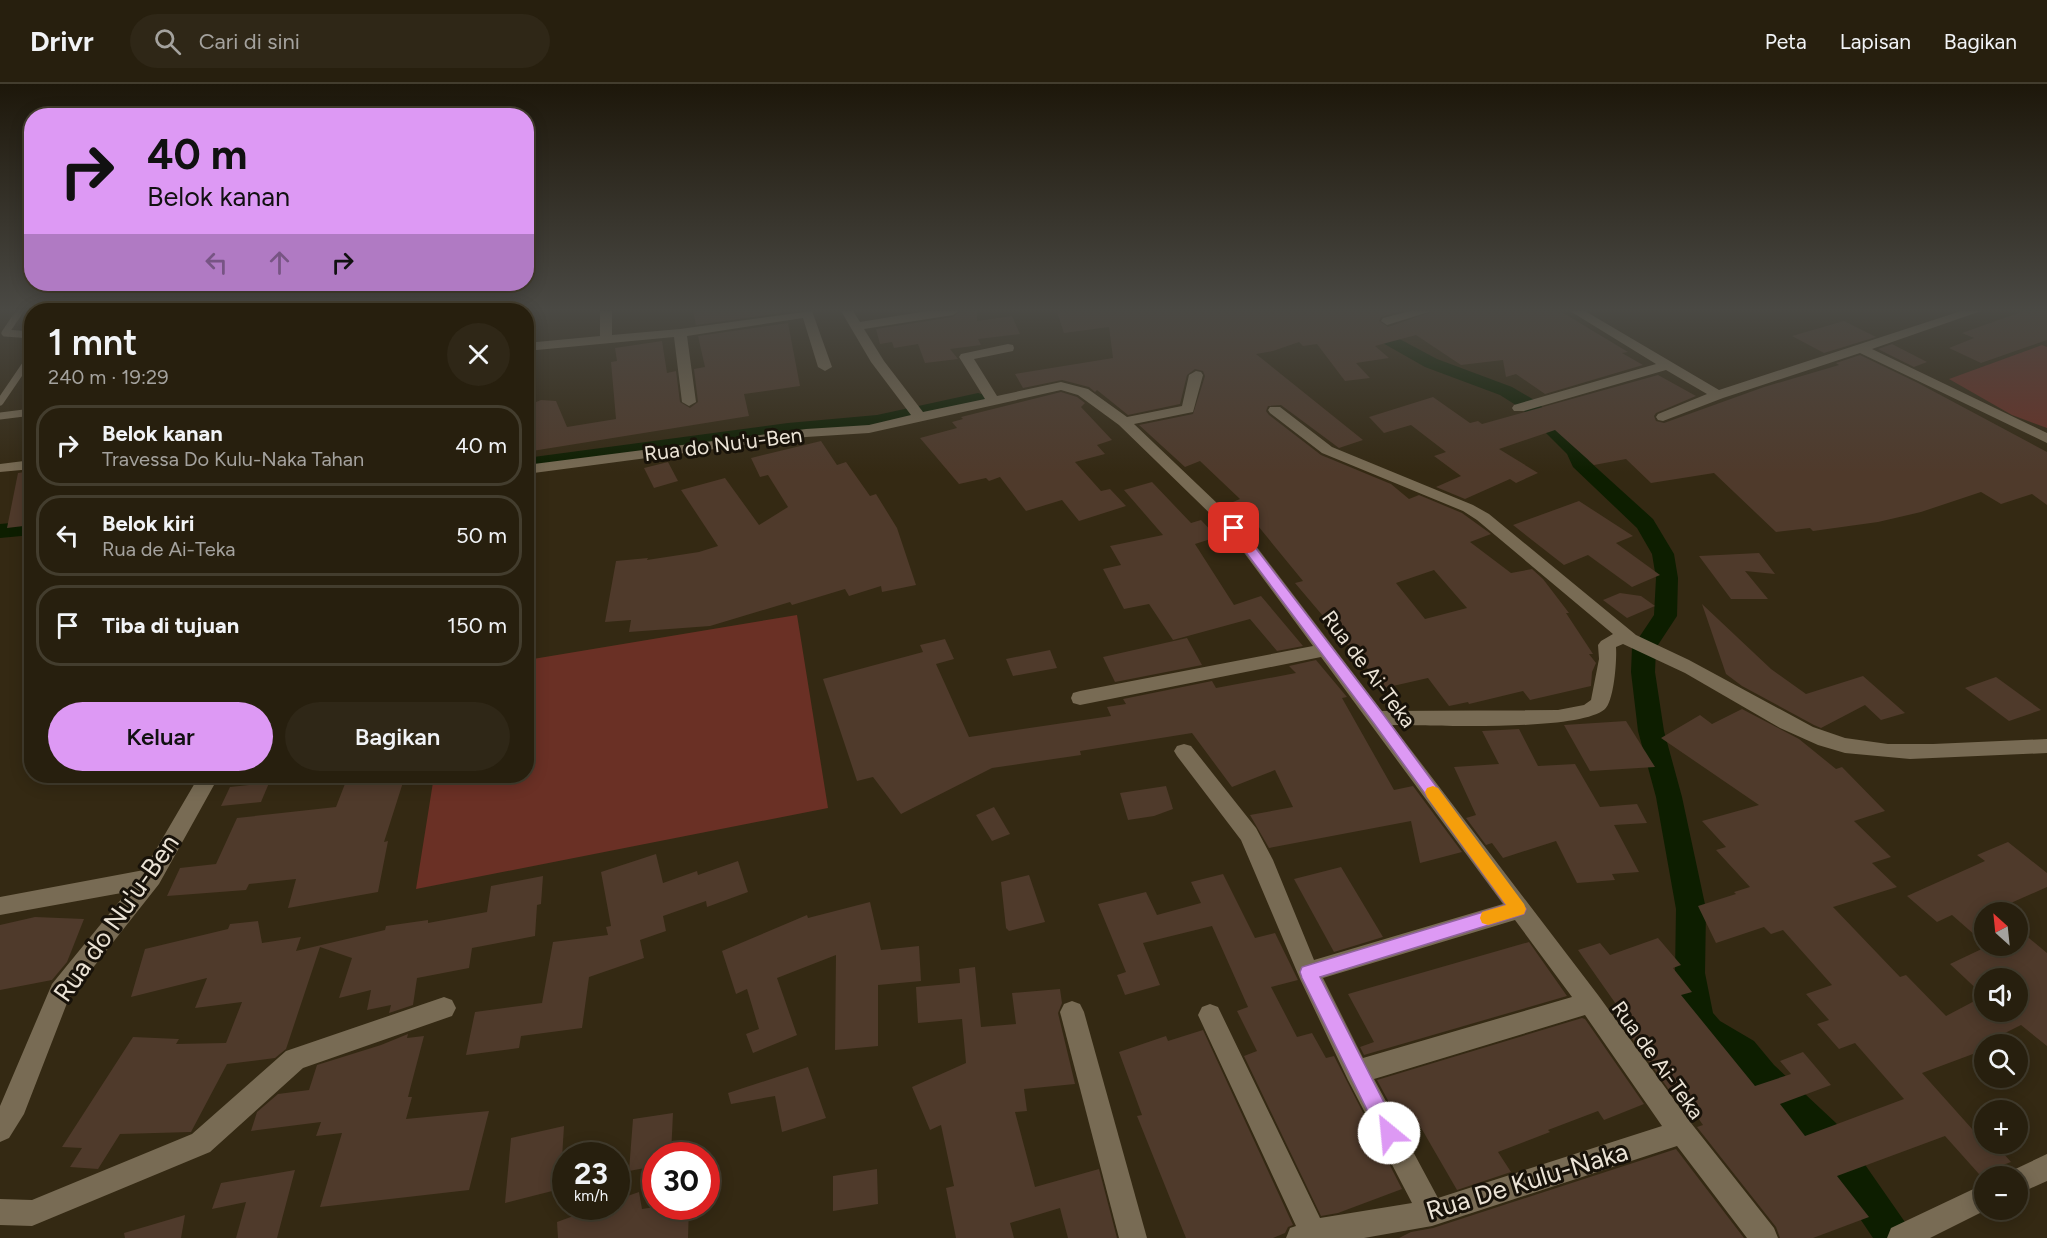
<!DOCTYPE html>
<html lang="id">
<head>
<meta charset="utf-8">
<style>
	body { margin:0; font-family:Figtree,sans-serif; background:#2f2717; color:#f1f3f6; height:100vh; display:flex; flex-direction:column; font-size:22px; white-space:nowrap }
	* { box-sizing:border-box; margin:0 }
	p { font-size:20px; color:#a4a29e }
	.icon { flex:none; width:33px; height:33px; fill:none; stroke:currentColor; stroke-width:2; stroke-linecap:round; stroke-linejoin:round }
	.map { position:relative; flex:1; overflow:hidden }
	.drawer { position:absolute; left:24px; top:219px; width:510px; height:480px; display:flex; flex-direction:column; background:#271f0e; border-radius:24px; box-shadow:0 3px 15px #0003,0 0 0 2px #433d2e }
	.drawer>* { flex:none }
	.top-card { position:absolute; left:24px; top:24px; width:510px; height:183px; border-radius:24px; box-shadow:0 3px 15px #0003,0 0 0 2px #433d2e; background:#dd99f4; color:#111; overflow:hidden }
	.needle { width:39px; rotate:333deg }
	.fabs { position:absolute; left:1974px; top:818px; display:grid; gap:12px }
	.fabs a { display:grid; place-items:center; width:54px; height:54px; border-radius:50%; background:#271f0e; box-shadow:0 3px 15px #0003,0 0 0 2px #433d2e; font-size:30px }
	.speed { position:absolute; left:552px; top:1058px; display:flex; gap:12px; font-size:30px; font-weight:700; text-align:center }
	.speed>* { display:grid; place-content:center; width:78px; height:78px; border-radius:50%; background:#271f0e; box-shadow:0 3px 15px #0003,0 0 0 2px #433d2e; line-height:1 }
	.speed small { font-size:15px; font-weight:400 }
	.speed .limit { border:9px solid #d22; background:#fff; color:#111 }
	.pin { position:absolute; display:grid; place-items:center; width:51px; height:51px; color:#fff; margin:-26px; border-radius:12px; box-shadow:0 3px 9px #0006 }
	.me { position:absolute; width:66px; margin:-33px; rotate:332deg; stroke-linejoin:round; filter:drop-shadow(0 0 4px #0008) }
	.turn { display:flex; align-items:center; gap:21px; height:126px; padding:0 24px; font-size:27px }
	.turn .icon { width:78px; height:78px; stroke-width:2.5 }
	.turn b { display:block; font-size:42px; line-height:51px }
	.lanes { display:flex; align-items:center; height:57px; padding:0 24px; background:#0003; justify-content:center; gap:30px; direction:ltr }
	.lanes .off { opacity:.35 }
	.round { display:grid; place-items:center; flex:none; width:63px; height:63px; border-radius:32px; background:#2f2717 }
	.summary { display:flex; align-items:center; justify-content:space-between; height:102px; padding:0 24px }
	h1 { font-size:36px; font-weight:600; line-height:45px }
	.cta { display:flex; gap:12px; margin-top:auto; padding:12px 24px }
	.cta a { flex:1; height:69px; border-radius:36px; background:#dd99f4; color:#111; font-size:24px; font-weight:600; line-height:69px; text-align:center }
	.cta a+a { background:#2f2717; color:#f1f3f6 }
	ul { padding:0; list-style:none }
	li { display:flex; align-items:center; gap:18px; height:81px; margin:0 12px 9px; padding:0 12px; border:3px solid #433d2e; border-radius:24px }
	li div { flex:1 }
	li b { display:block; font-size:22px }
	li em { font-style:normal }
	header { display:flex; align-items:center; gap:36px; box-sizing:border-box; height:84px; padding:0 30px; background:#271f0e; border-bottom:2px solid #433d2e }
	header strong { font-size:28px }
	nav { display:flex; gap:33px; margin-inline-start:auto; font-size:21px }
	.search { width:420px; height:54px; background:#2f2717; display:flex; align-items:center; gap:15px; box-sizing:border-box; padding:0 21px; border-radius:33px; color:#a4a29e; font-size:22px }
	.map>svg:first-child { display:block }
	.green { fill:#6a3025 }
	.lines { fill:none; stroke-linecap:round; stroke-linejoin:round }
	.canal { fill:#0d1e00; fill-rule:evenodd }
	.building { fill:#4f3a2b; fill-rule:evenodd }
	.lane { stroke:#786b54; stroke-width:7 }
	.street { fill:#786b54; fill-rule:evenodd }
	.route { fill:#dd99f4; stroke:#90639f; stroke-width:1.5 }
	.slow { fill:#f59e0b }
	.labels { text-anchor:middle; dominant-baseline:central; stroke-width:6; stroke-linejoin:round; paint-order:stroke }
	.street-label { font-size:21px; fill:#ebe3d6; stroke:#181209 }
	.near-street-label { font-size:26px; fill:#ebe3d6; stroke:#181209 }
</style>
</head>
<body>
<header>
<strong>Drivr</strong>
<div class="search"><svg class="icon" aria-label="search" viewBox="0 0 24 24"><circle cx="10" cy="10" r="6"/><path d="M15 15l6 6"/></svg>Cari di sini</div>
<nav><a>Peta</a><a>Lapisan</a><a>Bagikan</a></nav>
</header>
<div class="map">
<svg width="2047" height="1154" viewBox="0 0 2047 1154">
	<rect width="100%" height="100%" fill="#342913"/>
	<!-- green -->
	<g class="green">
		<polygon points="2042,261 2047,263 2047,344 2012,331 1949,295"/>
		<polygon points="797,531 828,724 416,805 434,692 526,692 527,576"/>
	</g>
	<g class="lines">
		<!-- canal -->
		<g class="canal">
			<polygon points="1364,236 1437,275 1512,303 1536,317 1583,364 1589,377 1653,435 1674,470 1678,494 1677,532 1656,564 1655,588 1664,647 1682,713 1706,825 1705,889 1713,929 1720,937 1754,957 1774,981 1836,1039 1907,1141 1912,1154 1873,1154 1812,1063 1750,1003 1732,979 1698,959 1687,945 1682,935 1675,889 1676,825 1656,713 1638,647 1631,588 1632,564 1654,531 1656,494 1652,470 1637,444 1573,383 1567,370 1522,325 1500,311 1425,283 1358,245 1356,241"/>
			<polygon points="978,309 985,311 987,315 985,319 877,343 788,351 526,386 526,374 788,339 877,331"/>
			<polygon points="32,437 32,451 0,454 0,440"/>
		</g>
	</g>
	<!-- building -->
	<g class="building">
		<polygon points="693,227 782,227 782,229 696,241"/>
		<polygon points="961,227 977,227 977,237 1012,232 1020,250 978,255 981,261 950,265 958,275 925,279 918,260 894,264 892,258 880,260 876,245 953,233"/>
		<path d="M1072,227H1400L1381,233L1379,237L1388,243L1434,227H1560L1628,268L1622,269L1643,281L1545,310L1516,290L1506,293L1503,276L1461,281L1416,251L1375,262L1389,274L1356,279L1370,294L1345,297L1317,260L1303,262L1299,258L1273,267L1256,270L1363,356L1339,364L1281,321L1268,322L1266,327L1269,331L1321,371L1391,400L1409,415L1419,411L1462,429L1491,450L1470,458L1511,489L1532,485L1543,495L1569,529H1566L1593,570H1589L1596,579L1592,588L1591,602L1530,616L1523,607L1469,620L1468,618L1449,622L1428,594L1384,604L1295,499L1303,497L1258,442L1233,418L1240,415L1200,377L1185,383L1139,341L1193,330L1205,292L1203,287L1195,285L1187,291L1180,320L1128,331L1097,306L1095,308L1089,303L1062,296L1023,304L1015,290L1113,274L1109,243L1064,249L1057,228ZM1434,486L1467,524L1425,535L1396,499Z"/>
		<polygon points="2024,227 2047,227 2047,256 1981,279 1949,264 1974,254 1962,249"/>
		<polygon points="1844,237 1876,253 1824,269 1792,252"/>
		<polygon points="788,239 800,302 744,310 749,332 526,368 526,322 541,316 556,317 567,343 616,335 611,278 617,277 615,264 662,257 667,289 676,287 680,318 690,324 698,318 694,285 705,283 698,252"/>
		<polygon points="1892,260 1927,278 1914,283 1878,265"/>
		<polygon points="1860,271 1918,299 2047,368 2047,421 2032,410 2001,420 1981,408 1921,428 1878,438 1813,447 1810,444 1776,448 1714,389 1651,399 1626,375 1594,381 1555,346 1499,365 1538,389 1516,399 1510,395 1465,415 1436,403 1461,392 1434,372 1446,368 1411,341 1384,349 1369,333 1433,313 1470,339 1478,337 1482,340 1658,291 1696,312 1656,329 1654,332 1656,337 1664,339 1764,303 1839,281 1836,279"/>
		<polygon points="1061,308 1077,313 1085,319 1081,323 1112,356 1097,361 1105,370 1075,378 1101,407 1110,405 1126,422 1079,437 1062,416 1026,427 1000,393 989,397 986,394 959,400 920,354 957,344 952,338 963,335 961,333"/>
		<polygon points="821,357 837,381 846,378 870,412 876,410 897,444 916,501 882,508 881,502 849,512 845,505 792,521 790,518 710,542 629,548 631,536 605,538 616,477 648,474 647,476 699,468 718,462 681,406 725,394 759,441 788,423 768,391 760,393 751,374"/>
		<polygon points="668,378 678,397 654,404 644,384"/>
		<polygon points="32,387 32,441 7,444 18,389"/>
		<polygon points="1152,398 1191,439 1201,436 1217,453 1195,460 1234,521 1261,512 1303,562 1277,567 1250,535 1173,556 1149,520 1124,525 1103,485 1121,481 1110,462 1163,451 1124,406"/>
		<polygon points="1579,417 1633,452 1616,459 1660,491 1632,503 1588,471 1564,481 1513,441"/>
		<polygon points="1759,469 1775,490 1745,487 1768,515 1731,515 1699,472"/>
		<polygon points="1620,509 1641,512 1655,522 1627,534 1603,516"/>
		<polygon points="1702,520 1771,585 1806,610 1863,592 1905,629 1881,636 1865,621 1821,644 1814,641 1742,602 1726,590"/>
		<polygon points="1187,554 1202,581 1115,598 1103,573"/>
		<polygon points="945,555 954,575 936,580 969,653 1111,632 1107,623 1126,620 1123,615 1212,597 1216,604 1296,589 1289,582 1316,576 1347,613 1342,614 1394,706 1413,702 1462,768 1420,779 1411,737 1269,764 1250,731 1293,723 1275,686 1232,703 1192,649 1080,667 1081,671 992,684 901,730 873,693 857,697 823,595 923,568 920,561"/>
		<polygon points="1050,566 1057,584 1013,592 1006,575"/>
		<polygon points="1996,593 2041,626 2009,637 1965,604"/>
		<polygon points="1742,625 1799,655 1836,685 1842,683 1885,727 1854,737 1891,773 1872,779 1897,803 1833,823 1900,893 1906,891 1946,932 1984,912 1984,927 2018,927 2018,894 1984,894 1984,912 1950,880 1988,862 1987,861 2018,861 2018,845 2047,869 2047,962 2021,941 1977,963 1981,967 1922,989 1973,1046 1980,1043 1984,1048 1984,1059 1994,1059 2011,1078 1979,1090 1945,1052 1837,1092 1869,1133 1813,1154 1780,1154 1776,1143 1697,1043 1703,1041 1679,1007 1672,1010 1611,925 1618,923 1578,866 1600,859 1610,871 1658,854 1681,881 1673,884 1692,908 1681,911 1755,1002 1791,990 1780,977 1803,968 1831,1001 1780,1020 1805,1052 1904,1015 1855,959 1839,965 1817,940 1829,936 1806,910 1832,901 1783,846 1771,850 1764,843 1716,859 1698,822 1736,810 1734,808 1750,803 1716,766 1726,763 1702,737 1759,721 1661,654 1700,631 1712,640"/>
		<polygon points="1626,637 1655,683 1590,687 1564,641"/>
		<polygon points="1519,645 1538,682 1575,680 1600,723 1637,720 1647,739 1614,741 1639,788 1612,790 1615,796 1577,799 1556,757 1503,774 1492,759 1486,761 1466,734 1476,731 1454,683 1499,680 1482,647"/>
		<polygon points="348,692 405,692 384,758 388,757 378,808 288,824 296,795 249,800 246,806 167,812 180,784 216,780 237,734 336,723"/>
		<polygon points="269,699 261,718 221,722 230,703"/>
		<polygon points="1166,702 1173,725 1154,732 1128,736 1120,709"/>
		<polygon points="994,723 1010,750 992,757 976,731"/>
		<polygon points="2008,758 2047,789 2047,803 1995,826 1998,828 1984,828 1984,859 1952,831 1937,838 1907,812 1985,777 1977,771"/>
		<polygon points="656,770 663,799 697,787 698,791 738,777 748,808 707,823 706,817 663,832 666,847 640,856 644,874 589,893 582,944 521,952 519,964 466,971 475,928 542,919 553,858 608,851 606,843 611,842 601,788"/>
		<polygon points="1341,783 1383,853 1334,868 1294,795"/>
		<polygon points="1223,790 1255,854 1275,849 1298,896 1271,903 1297,953 1312,949 1326,974 1334,972 1402,1105 1338,1129 1321,1132 1244,972 1257,967 1237,927 1248,923 1212,842 1143,859 1160,901 1125,911 1117,891 1126,888 1098,820 1146,808 1157,831 1201,819 1191,798"/>
		<polygon points="1029,791 1045,838 1009,847 1006,844 1001,798"/>
		<polygon points="543,792 541,820 537,821 535,852 472,864 469,884 417,894 413,921 389,929 391,921 367,926 371,906 339,914 352,874 320,863 286,965 275,974 227,980 191,1048 120,1050 98,1085 70,1083 82,1064 62,1063 133,953 179,955 176,960 226,959 242,918 195,924 207,894 131,913 145,865 228,845 230,840 258,837 262,859 301,853 296,867 385,846 386,842 428,836 428,839 487,828 491,802"/>
		<polygon points="870,818 881,866 919,862 921,897 878,901 878,962 835,966 836,871 777,894 797,951 753,969 746,950 759,945 747,905 736,910 722,867 807,831 808,834"/>
		<polygon points="35,833 84,835 67,878 52,896 0,906 0,841"/>
		<polygon points="1529,858 1567,912 1364,971 1360,963 1374,958 1348,910"/>
		<polygon points="975,883 981,943 1016,940 1012,909 1060,905 1062,919 1058,929 1075,1000 1024,1005 1027,1027 1015,1028 1035,1103 1099,1085 1117,1154 1068,1154 1060,1124 1010,1139 1014,1154 956,1154 946,1104 954,1102 941,1041 930,1046 912,1003 966,979 962,935 918,939 916,903 960,899 959,885"/>
		<polygon points="1582,934 1585,935 1644,1020 1604,1036 1598,1027 1548,1046 1550,1048 1498,1068 1511,1088 1457,1106 1420,1042 1405,1048 1377,996"/>
		<polygon points="1203,946 1293,1141 1288,1143 1285,1149 1273,1154 1186,1154 1137,1032 1142,1031 1119,968 1166,952 1168,957"/>
		<polygon points="408,950 407,954 424,952 408,1013 412,1013 406,1035 489,1027 469,1106 320,1123 342,1049 316,1052 321,1038 251,1047 257,1028 278,1010 309,1006 317,981 381,961"/>
		<polygon points="808,983 826,1034 782,1048 775,1012 731,1020 728,1009"/>
		<polygon points="673,1029 671,1071 656,1071 656,1082 629,1087 633,1035"/>
		<polygon points="564,1042 560,1105 505,1119 511,1054"/>
		<polygon points="1676,1065 1744,1154 1399,1154 1411,1148 1433,1144"/>
		<polygon points="877,1085 878,1120 833,1127 833,1092"/>
		<polygon points="295,1086 277,1154 236,1154 246,1118 212,1125 221,1099"/>
		<polygon points="639,1108 642,1125 661,1122 689,1122 688,1154 558,1154 557,1138 601,1122 616,1122 616,1116"/>
		<polygon points="185,1131 181,1154 125,1154 124,1149"/>
	</g>
	<g class="lines">
		<!-- lane -->
		<g class="lane">
			<polyline points="20,227 5,249 32,251"/>
			<polyline points="0,318 32,271"/>
			<polyline points="0,332 32,328"/>
		</g>
		<!-- street -->
		<g class="street">
			<polygon points="600,227 612,227 612,251 680,245 812,227 832,283 825,287 818,283 803,234 687,252 696,318 689,322 682,318 674,253 526,267 526,259 600,252"/>
			<path d="M841,227H853L860,238L927,227H959L953,231L864,245L884,277L923,328L985,315L959,273L961,270L1008,260L1013,261L1014,264L1013,267L974,275L997,312L1061,298L1088,305L1127,333L1182,322L1189,291L1196,287L1201,288L1203,291L1193,328L1134,340L1240,441L1382,627L1558,626L1584,621L1591,616L1599,575L1598,561L1601,557L1613,550L1477,436L1463,427L1322,369L1270,329L1268,326L1270,323H1280L1332,363L1473,421L1489,430L1636,551L1689,576L1813,643L1845,654L1888,660H1933L2047,655V669L1910,675L1845,669L1818,661L1780,644L1685,589L1623,560L1616,563C1617,576 1614,617 1605,625C1579,648 1433,641 1392,641L1598,911L1691,1039L1774,1144L1778,1154H1747L1677,1062L1432,1142L1364,1154H1286L1290,1144L1296,1142L1198,931L1202,923L1210,920L1218,923L1320,1134L1412,1119L1348,996L1300,895L1241,756L1177,672L1174,667L1177,662L1184,660L1191,662L1256,744L1273,776L1314,876L1503,820L1321,573L1080,621L1073,619L1071,614L1073,609L1080,607L1313,562L1228,447L1119,341L1078,311L1061,306L869,349L806,353L526,390V381L806,345L869,341L911,331L871,278ZM1515,836L1572,913L1363,974L1323,894ZM1585,931L1662,1042L1438,1114L1374,995Z"/>
			<polygon points="1410,227 1432,227 1387,241 1381,237 1383,234"/>
			<polygon points="1570,227 1585,227 1719,306 1961,227 1981,227 1872,265 2047,349 2047,359 1860,269 1723,314 1663,337 1658,336 1656,333 1658,330 1707,310 1666,286 1524,327 1514,327 1512,324 1514,321 1656,280"/>
			<polygon points="32,376 32,385 0,388 0,380"/>
			<polygon points="199,692 219,692 159,800 69,914 24,1030 9,1054 0,1058 0,1022 52,900 127,808 0,831 0,813 144,786"/>
			<polygon points="444,913 452,916 456,924 452,932 303,984 210,1068 32,1142 0,1141 0,1115 32,1116 192,1050 286,967"/>
			<polygon points="1072,917 1080,920 1084,928 1147,1154 1119,1154 1060,928 1064,920"/>
			<polygon points="2047,1070 2047,1097 2018,1110 2018,1092 2007,1092 2009,1088"/>
			<polygon points="1984,1100 1984,1125 1988,1125 1930,1154 1887,1154 1891,1144"/>
		</g>
	</g>
	<!-- sky -->
	<linearGradient id="sky" x2="0" y2="1"><stop stop-color="#1d170a"/><stop offset="0.58" stop-color="#4a4944"/><stop offset="1" stop-color="#4a4944" stop-opacity="0"/></linearGradient>
	<rect width="2047" height="389" fill="url(#sky)"/>
	<!-- route -->
	<polygon class="route" points="1234,440 1238,441 1383,630 1526,825 1524,830 1518,832 1320,893 1396,1042 1399,1049 1396,1056 1389,1058 1382,1056 1302,894 1300,888 1302,883 1506,821 1373,638 1230,447 1230,441"/>
	<!-- slow -->
	<polygon class="slow" points="1433,702 1438,704 1524,820 1526,825 1524,830 1488,841 1482,839 1480,834 1482,828 1506,821 1427,713 1425,708 1427,704"/>
	<g class="labels">
		<!-- street labels -->
		<g class="street-label">
			<text transform="translate(723 360) rotate(-7)">Rua do Nu'u-Ben</text>
			<text transform="translate(1369 585) rotate(53)">Rua de Ai-Teka</text>
			<text transform="translate(1658 976) rotate(54)">Rua de Ai-Teka</text>
		</g>
		<!-- near-street labels -->
		<g class="near-street-label">
			<text transform="translate(116 834) rotate(-55)">Rua do Nu'u-Ben</text>
			<text transform="translate(1527 1097) rotate(-17)">Rua De Kulu-Naka</text>
		</g>
	</g>
</svg>
<div class="fabs">
<a><svg class="needle" viewBox="-14 -14 28 28"><path d="M0-13l5 13h-10z" fill="#e53935"/><path d="M0 13l5-13h-10z" fill="#a4a29e"/></svg></a>
<a><svg class="icon" aria-label="sound" viewBox="0 0 24 24"><path d="M4 9h4l5-4v14l-5-4H4zM17 9q2 3 0 6"/></svg></a>
<a><svg class="icon" aria-label="search" viewBox="0 0 24 24"><circle cx="10" cy="10" r="6"/><path d="M15 15l6 6"/></svg></a>
<a>+</a>
<a>−</a>
</div>
<div class="speed"><div>23<small>km/h</small></div><div class="limit">30</div></div>
<div class="pin" style="left:1234px;top:444px;background:#d93025"><svg class="icon" aria-label="arrive" viewBox="0 0 24 24"><path d="M6 21V4h12l-3 4 3 4H6"/></svg></div>
<svg class="me" style="left:1389px;top:1049px" viewBox="-20 -20 40 40"><circle r="19" fill="#fff"/><path d="M0-13L10 11 0 6-10 11z" fill="#dd99f4"/></svg>
<div class="top-card">
<div class="turn"><svg class="icon" aria-label="right" viewBox="0 0 24 24"><path d="M7 20v-9h11M14 6l5 5-5 5"/></svg><div><b>40 m</b>Belok kanan</div></div>
<div class="lanes"><svg class="icon off" aria-label="left" viewBox="0 0 24 24"><path d="M17 20v-9H6M10 6l-5 5 5 5"/></svg><svg class="icon off" aria-label="ahead" viewBox="0 0 24 24"><path d="M12 20V5M6 11l6-6 6 6"/></svg><svg class="icon" aria-label="right" viewBox="0 0 24 24"><path d="M7 20v-9h11M14 6l5 5-5 5"/></svg></div>
</div>
<section class="drawer">
<div class="summary"><div><h1>1 mnt</h1><p>240 m · 19:29</p></div><a class="round"><svg class="icon" aria-label="close" viewBox="0 0 24 24"><path d="M6 6l12 12M18 6L6 18"/></svg></a></div>
<ul>
<li><svg class="icon" aria-label="right" viewBox="0 0 24 24"><path d="M7 20v-9h11M14 6l5 5-5 5"/></svg><div><b>Belok kanan</b><p>Travessa Do Kulu-Naka Tahan</p></div><em>40 m</em></li>
<li><svg class="icon" aria-label="left" viewBox="0 0 24 24"><path d="M17 20v-9H6M10 6l-5 5 5 5"/></svg><div><b>Belok kiri</b><p>Rua de Ai-Teka</p></div><em>50 m</em></li>
<li><svg class="icon" aria-label="arrive" viewBox="0 0 24 24"><path d="M6 21V4h12l-3 4 3 4H6"/></svg><div><b>Tiba di tujuan</b></div><em>150 m</em></li>
</ul>
<div class="cta"><a>Keluar</a><a>Bagikan</a></div>
</section>
</div>
</body>
</html>
